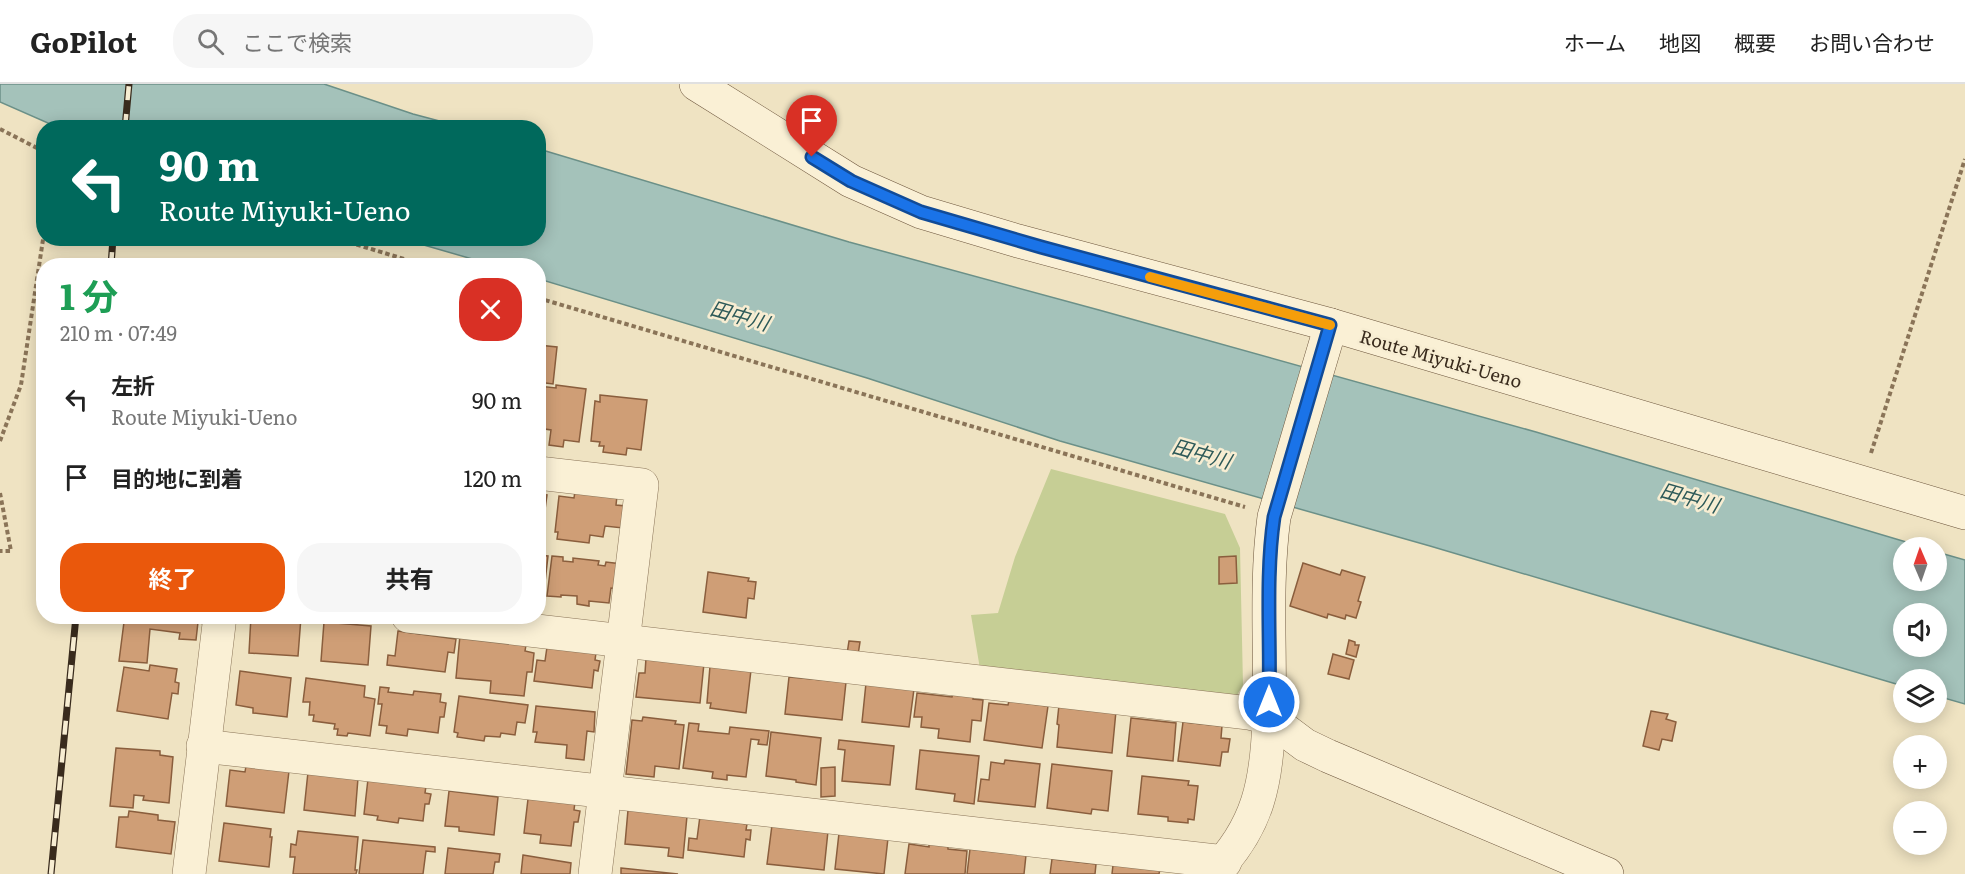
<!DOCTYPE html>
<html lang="ja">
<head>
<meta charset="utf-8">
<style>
	body { margin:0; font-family:Literata,"Noto Sans JP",serif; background:#f6f6f6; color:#222; height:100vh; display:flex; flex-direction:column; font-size:22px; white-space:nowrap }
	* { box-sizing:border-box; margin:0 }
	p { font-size:20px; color:#767676 }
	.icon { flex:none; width:33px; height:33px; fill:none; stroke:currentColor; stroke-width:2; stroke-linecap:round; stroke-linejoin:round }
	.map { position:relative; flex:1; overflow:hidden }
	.sheet { position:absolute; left:36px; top:174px; width:510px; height:366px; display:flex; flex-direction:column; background:#fff; border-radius:24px; box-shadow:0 3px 15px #0003 }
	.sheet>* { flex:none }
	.top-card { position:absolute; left:36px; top:36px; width:510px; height:126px; border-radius:24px; box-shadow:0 3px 15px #0003; background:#00695c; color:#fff; overflow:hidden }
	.needle { width:39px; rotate:358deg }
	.tools { position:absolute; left:1893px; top:453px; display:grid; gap:12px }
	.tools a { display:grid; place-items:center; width:54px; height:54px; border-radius:50%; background:#fff; box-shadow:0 3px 15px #0003; font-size:30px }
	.pin { position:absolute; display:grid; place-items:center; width:51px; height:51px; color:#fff; margin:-62px -26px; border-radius:50% 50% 50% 0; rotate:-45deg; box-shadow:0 0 6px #0007 }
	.pin .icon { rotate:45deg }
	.me { position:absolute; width:66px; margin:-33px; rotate:0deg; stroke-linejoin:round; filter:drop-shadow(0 0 4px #0008) }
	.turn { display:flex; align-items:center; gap:21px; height:126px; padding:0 24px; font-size:27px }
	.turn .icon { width:78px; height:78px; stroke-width:2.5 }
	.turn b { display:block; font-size:42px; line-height:51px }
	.round { display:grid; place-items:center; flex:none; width:63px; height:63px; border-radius:24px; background:#f6f6f6 }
	.head { display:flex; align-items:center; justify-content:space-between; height:102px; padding:0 24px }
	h1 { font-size:36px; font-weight:700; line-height:45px; color:#1e9e55 }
	.cta { display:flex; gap:12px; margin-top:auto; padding:12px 24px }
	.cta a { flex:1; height:69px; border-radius:24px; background:#ea580c; color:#fff; font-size:24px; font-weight:700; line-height:69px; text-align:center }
	.cta a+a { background:#f6f6f6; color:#222 }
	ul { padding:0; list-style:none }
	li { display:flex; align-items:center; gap:18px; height:78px; padding:0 24px }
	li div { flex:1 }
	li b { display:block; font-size:22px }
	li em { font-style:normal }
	header { display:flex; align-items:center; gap:36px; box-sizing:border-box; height:84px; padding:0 30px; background:#fff; border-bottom:2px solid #e0e0e0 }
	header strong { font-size:28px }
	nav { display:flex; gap:33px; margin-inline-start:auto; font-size:21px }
	.search { width:420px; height:54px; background:#f6f6f6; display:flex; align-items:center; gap:15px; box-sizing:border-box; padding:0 21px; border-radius:24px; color:#767676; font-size:22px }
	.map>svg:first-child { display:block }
	.green { fill:#c6ce95 }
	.water { fill:#a4c2ba; stroke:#6b9088; stroke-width:1.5; fill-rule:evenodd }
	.building { fill:#cf9e76; stroke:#8a5e3d; stroke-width:1.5 }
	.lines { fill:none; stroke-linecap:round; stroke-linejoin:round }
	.street-casing { stroke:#8a7458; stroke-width:34 }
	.secondary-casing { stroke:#6c553c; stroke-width:34 }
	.path { stroke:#8a7458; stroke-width:4; stroke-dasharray:4.5 3; stroke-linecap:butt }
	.street { stroke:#faf0d5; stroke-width:33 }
	.secondary { stroke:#faf0d5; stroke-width:33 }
	.rail-casing { stroke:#392b1d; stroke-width:7 }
	.rail { stroke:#f7edd2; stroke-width:4.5; stroke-dasharray:14; stroke-linecap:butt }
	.route-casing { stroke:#114b97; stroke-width:15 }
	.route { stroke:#1a73e8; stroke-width:10 }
	.slow { stroke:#f59e0b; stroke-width:10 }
	.labels { text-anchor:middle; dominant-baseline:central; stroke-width:5; stroke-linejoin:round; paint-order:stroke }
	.street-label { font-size:18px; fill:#392b1d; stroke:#f7edd2 }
	.water-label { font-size:20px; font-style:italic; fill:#2c5958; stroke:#f7edd2 }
</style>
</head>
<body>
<header>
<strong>GoPilot</strong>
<div class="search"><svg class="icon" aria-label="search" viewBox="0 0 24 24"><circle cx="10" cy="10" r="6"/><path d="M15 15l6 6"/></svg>ここで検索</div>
<nav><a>ホーム</a><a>地図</a><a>概要</a><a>お問い合わせ</a></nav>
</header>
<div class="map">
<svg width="1965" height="790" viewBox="0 0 1965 790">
	<rect width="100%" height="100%" fill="#efe3c2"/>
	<!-- green -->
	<polygon class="green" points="1051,385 1225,430 1240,464 1243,601 1237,611 980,585 971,531 998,529 1015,473"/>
	<!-- water -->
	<g class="water">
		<polygon points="0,0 324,0 413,30 462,43 57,43 0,18"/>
		<path d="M539,65L849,158L1099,226L1536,348L1923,463L1904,464V496H1936L1937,468L1965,476V620L1937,612L1936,596H1904L1903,602L1430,462L1060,357L867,294L539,195L538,182L493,181L403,155L538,154ZM1904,530H1936V562H1904Z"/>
	</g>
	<!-- building -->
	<g class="building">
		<polygon points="538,261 557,263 553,300 538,298"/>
		<polygon points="556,301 586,305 579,358 564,356 563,363 549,361 551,346 538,344 538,302 556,304"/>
		<polygon points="600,311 647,316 641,366 627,364 626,371 603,368 604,362 599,362 600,358 591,357 595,317 600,318"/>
		<polygon points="538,402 540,403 539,410 547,411 543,440 538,440"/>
		<polygon points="575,407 617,412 616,421 626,422 623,444 605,442 603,453 590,451 589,459 557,455 558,448 555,448 559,412 574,414"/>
		<polygon points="538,471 548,472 544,507 538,506"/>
		<polygon points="552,472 563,473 563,477 573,478 573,474 599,477 598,481 605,482 606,478 622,480 619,505 611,504 609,519 589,517 589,522 577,520 577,512 561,511 561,513 547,512"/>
		<polygon points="1236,472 1237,499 1219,500 1219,473"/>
		<polygon points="1303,479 1340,491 1342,486 1365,493 1358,517 1361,518 1356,534 1346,531 1345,535 1328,530 1327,534 1290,522"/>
		<polygon points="708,488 749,494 748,497 756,498 754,515 748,514 746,534 703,528"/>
		<polygon points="204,532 203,540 198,538 196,556 179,555 180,549 150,545 147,579 119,577 124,538 128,538 127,533"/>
		<polygon points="251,532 301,533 298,572 249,569"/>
		<polygon points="324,538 371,542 368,581 321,577"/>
		<polygon points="398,547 456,555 454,569 448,568 445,588 387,581 388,571 395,572"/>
		<polygon points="460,551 526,561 525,567 534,569 532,588 527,588 524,612 490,609 491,597 456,594"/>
		<polygon points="1349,556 1355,558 1355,561 1359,561 1356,573 1346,570"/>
		<polygon points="849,557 860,558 858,571 847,570"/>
		<polygon points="547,563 596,569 595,576 600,577 598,587 594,586 592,604 534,597 537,576 545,577"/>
		<polygon points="1333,570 1354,576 1349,595 1328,590"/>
		<polygon points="646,574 704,579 700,619 636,613 639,589 645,589"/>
		<polygon points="150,581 177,585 175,598 179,599 178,610 172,609 168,635 117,627 124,583 149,587"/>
		<polygon points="710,582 751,586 746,629 710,624 711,619 707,619"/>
		<polygon points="240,587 291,594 287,633 253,629 253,624 236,621"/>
		<polygon points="789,593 846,598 842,636 785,630"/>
		<polygon points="306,594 365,602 364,613 375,615 370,652 348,649 347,652 337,651 338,645 334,645 335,640 313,637 314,631 309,631 310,618 303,618"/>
		<polygon points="866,599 914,605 909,643 862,638"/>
		<polygon points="380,603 389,604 388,608 413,611 414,607 441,610 440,618 446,619 444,633 440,633 438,649 408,645 407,652 386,649 387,642 379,641 382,620 378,620"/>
		<polygon points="917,609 952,613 953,609 974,610 973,615 983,616 981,637 972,636 970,658 938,654 939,645 921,643 922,633 914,633"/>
		<polygon points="459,612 528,621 525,639 517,638 515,651 501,649 500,653 485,652 484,657 457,653 458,649 454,648"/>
		<polygon points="1009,617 1048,622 1042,664 984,656 989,619 1008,621"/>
		<polygon points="1059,621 1116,627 1112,669 1057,663 1059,641 1057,640"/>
		<polygon points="536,622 595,628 594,648 587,647 584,676 566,674 567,661 535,658 537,648 533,648"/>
		<polygon points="1651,627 1668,630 1666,635 1676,638 1672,657 1662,655 1659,666 1643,662"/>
		<polygon points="643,633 676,637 675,640 684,641 679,685 655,682 654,693 626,690 632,636 642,637"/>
		<polygon points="1131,634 1176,639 1173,677 1127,672"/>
		<polygon points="1183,638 1222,642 1221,654 1230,655 1228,668 1222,668 1220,682 1178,677"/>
		<polygon points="689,639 699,640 698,647 729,650 730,643 769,647 767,661 758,660 759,656 751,655 746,693 727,691 727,696 712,694 713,688 683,684"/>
		<polygon points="771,648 821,654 816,701 796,698 796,696 766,692"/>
		<polygon points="839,656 894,662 890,701 842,697 845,666 838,665"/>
		<polygon points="116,664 160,667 160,671 173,673 169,719 143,716 144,712 134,711 133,724 110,722"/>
		<polygon points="920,666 979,672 974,720 954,717 955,710 916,705"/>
		<polygon points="1005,676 1040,680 1035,723 978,717 981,695 989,696 991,678 1004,680"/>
		<polygon points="1052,680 1112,687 1108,727 1092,725 1091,730 1047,724"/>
		<polygon points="246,682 289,687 284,729 226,722 230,686 245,688"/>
		<polygon points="835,683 835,712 821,713 821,684"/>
		<polygon points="308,688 358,694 355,732 304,726"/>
		<polygon points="1142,692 1189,697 1188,701 1198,702 1194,736 1188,735 1188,739 1168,737 1168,733 1138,730"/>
		<polygon points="368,695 426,702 425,709 431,710 429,720 425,720 423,737 399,734 398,739 377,736 378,732 364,730"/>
		<polygon points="449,707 498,713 494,751 459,747 459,743 445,742"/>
		<polygon points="528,715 575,718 574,726 580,727 578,738 574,738 571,762 540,759 541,751 524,749"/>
		<polygon points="628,726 687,732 683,774 668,772 669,764 625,760"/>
		<polygon points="129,727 158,731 158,736 175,738 171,770 116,763 119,733 128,733"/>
		<polygon points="700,732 747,740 746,746 751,746 750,756 746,755 744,773 688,766 689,754 697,755"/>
		<polygon points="224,739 271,745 270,753 272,753 269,783 219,777"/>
		<polygon points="772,741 828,747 824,786 767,780"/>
		<polygon points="298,747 358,753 355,786 357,786 356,790 293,790 295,773 290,773 291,760 296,761"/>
		<polygon points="839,749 888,754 884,790 835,785"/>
		<polygon points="363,756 435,763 435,768 426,767 423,790 359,790"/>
		<polygon points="909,760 929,763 929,760 948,762 948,765 967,767 965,790 905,790"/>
		<polygon points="448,764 500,770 499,778 495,778 493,790 445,790"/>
		<polygon points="970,765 1026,771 1024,790 967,790"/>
		<polygon points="523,771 571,779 570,790 521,790"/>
		<polygon points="1052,775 1096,780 1095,790 1050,790"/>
		<polygon points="1113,781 1160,785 1159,790 1112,790"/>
		<polygon points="621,784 678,790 621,790"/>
	</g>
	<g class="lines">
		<defs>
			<g id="street">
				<polyline points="538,389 642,401 595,790"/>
				<path d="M408,532L1249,629L1269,634C1267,697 1259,743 1212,790"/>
				<polyline points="203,662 1225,778"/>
				<polyline points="189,790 220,532"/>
			</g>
			<g id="secondary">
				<polyline points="696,0 851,97 921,128 1018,157 1331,241 1965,429"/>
				<path d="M1331,241L1274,433C1265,500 1271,566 1269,634L1305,661L1328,672L1607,790"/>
			</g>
		</defs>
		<!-- street casing -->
		<use href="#street" class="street-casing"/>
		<!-- secondary casing -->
		<use href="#secondary" class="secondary-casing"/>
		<!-- path -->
		<g class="path">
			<polyline points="0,45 41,66 44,75"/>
			<polyline points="335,154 427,182"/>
			<polyline points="538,214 1245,423"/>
			<polyline points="0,357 21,301 44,149"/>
			<polyline points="1871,369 1965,75"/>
			<polyline points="0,409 11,467 0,467"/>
		</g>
		<!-- street -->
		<use href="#street" class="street"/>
		<!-- secondary -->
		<use href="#secondary" class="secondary"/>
		<defs>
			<g id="rail">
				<polyline points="125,44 129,0"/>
				<polyline points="111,182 113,154"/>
				<polyline points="51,790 76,532"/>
			</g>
		</defs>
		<!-- rail casing -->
		<use href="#rail" class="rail-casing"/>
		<!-- rail -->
		<use href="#rail" class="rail"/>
	</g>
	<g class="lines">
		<defs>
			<path id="route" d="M812,73L851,97L921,128L1041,163L1330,241L1274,433C1265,495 1271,556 1269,618"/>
		</defs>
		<!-- route casing -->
		<use href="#route" class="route-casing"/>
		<!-- route -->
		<use href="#route" class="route"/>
		<!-- slow -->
		<polyline class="slow" points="1150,193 1330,241"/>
	</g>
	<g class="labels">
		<!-- street labels -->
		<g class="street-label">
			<text transform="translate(1441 274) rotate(16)">Route Miyuki-Ueno</text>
		</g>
		<!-- water labels -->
		<g class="water-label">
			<text transform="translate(740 230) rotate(16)">田中川</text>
			<text transform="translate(1202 368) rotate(16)">田中川</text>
			<text transform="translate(1690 412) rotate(16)">田中川</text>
		</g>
	</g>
</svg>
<div class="tools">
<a><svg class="needle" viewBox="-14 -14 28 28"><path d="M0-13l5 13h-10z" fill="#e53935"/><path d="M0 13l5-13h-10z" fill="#767676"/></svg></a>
<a><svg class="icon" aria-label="sound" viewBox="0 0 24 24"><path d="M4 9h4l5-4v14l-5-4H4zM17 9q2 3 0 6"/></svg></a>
<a><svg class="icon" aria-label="layers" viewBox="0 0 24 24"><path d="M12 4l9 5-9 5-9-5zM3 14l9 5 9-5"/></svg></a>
<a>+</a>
<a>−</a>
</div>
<div class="pin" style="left:812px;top:73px;background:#d93025"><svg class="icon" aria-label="arrive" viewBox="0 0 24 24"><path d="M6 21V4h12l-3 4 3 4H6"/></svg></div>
<svg class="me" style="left:1269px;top:618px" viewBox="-20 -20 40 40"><circle r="17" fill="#1a73e8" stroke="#fff" stroke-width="3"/><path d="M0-11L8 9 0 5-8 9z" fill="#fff"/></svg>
<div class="top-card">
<div class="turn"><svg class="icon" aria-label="left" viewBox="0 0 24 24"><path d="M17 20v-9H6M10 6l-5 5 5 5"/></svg><div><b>90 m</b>Route Miyuki-Ueno</div></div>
</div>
<section class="sheet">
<div class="head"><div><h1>1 分</h1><p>210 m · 07:49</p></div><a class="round" style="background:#d93025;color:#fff"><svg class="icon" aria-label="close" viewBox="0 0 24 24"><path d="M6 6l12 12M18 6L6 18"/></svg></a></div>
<ul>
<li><svg class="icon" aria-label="left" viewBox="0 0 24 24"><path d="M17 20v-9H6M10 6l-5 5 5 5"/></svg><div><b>左折</b><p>Route Miyuki-Ueno</p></div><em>90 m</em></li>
<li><svg class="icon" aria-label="arrive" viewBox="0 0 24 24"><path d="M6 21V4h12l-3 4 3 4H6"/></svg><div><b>目的地に到着</b></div><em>120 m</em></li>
</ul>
<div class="cta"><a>終了</a><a>共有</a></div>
</section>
</div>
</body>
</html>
